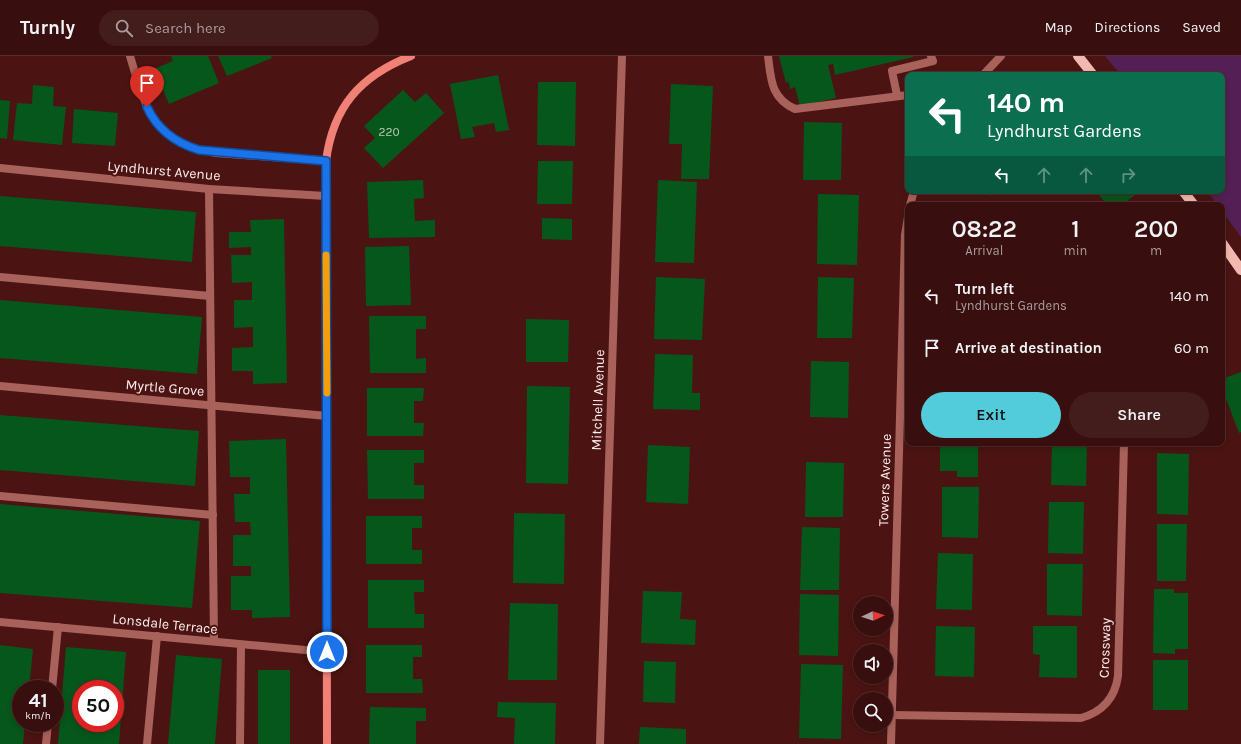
<!DOCTYPE html>
<html lang="en">
<head>
<meta charset="utf-8">
<style>
	body { margin:0; font-family:Karla,sans-serif; background:#431d1c; color:#f1f3f6; height:100vh; display:flex; flex-direction:column; font-size:15px; white-space:nowrap }
	* { box-sizing:border-box; margin:0 }
	p { font-size:13px; color:#ab9c9e }
	.icon { flex:none; width:22px; height:22px; fill:none; stroke:currentColor; stroke-width:2; stroke-linecap:round; stroke-linejoin:round }
	.map { position:relative; flex:1; overflow:hidden }
	.details { position:absolute; left:905px; top:146px; width:320px; height:244px; display:flex; flex-direction:column; background:#380f0e; border-radius:8px; box-shadow:0 2px 6px #0003,0 0 0 1px #522f2e }
	.details>* { flex:none }
	.banner { position:absolute; left:905px; top:16px; width:320px; height:122px; border-radius:8px; box-shadow:0 2px 6px #0003,0 0 0 1px #522f2e; background:#0b6e4f; color:#fff; overflow:hidden }
	.needle { width:26px; rotate:86deg }
	.tools { position:absolute; left:853px; top:540px; display:grid; gap:8px }
	.tools a { display:grid; place-items:center; width:40px; height:40px; border-radius:50%; background:#380f0e; box-shadow:0 2px 6px #0003,0 0 0 1px #522f2e; font-size:20px }
	.speed { position:absolute; left:12px; top:624px; display:flex; gap:8px; font-size:20px; font-weight:700; text-align:center }
	.speed>* { display:grid; place-content:center; width:52px; height:52px; border-radius:50%; background:#380f0e; box-shadow:0 2px 6px #0003,0 0 0 1px #522f2e; line-height:1 }
	.speed small { font-size:10px; font-weight:400 }
	.speed .limit { border:6px solid #d22; background:#fff; color:#111 }
	.pin { position:absolute; display:grid; place-items:center; width:34px; height:34px; color:#fff; margin:-41px -17px; border-radius:50% 50% 50% 0; rotate:-45deg; box-shadow:0 0 4px #0007 }
	.pin .icon { rotate:45deg }
	.me { position:absolute; width:44px; margin:-22px; rotate:0deg; stroke-linejoin:round; filter:drop-shadow(0 0 3px #0008) }
	.turn { display:flex; align-items:center; gap:14px; height:84px; padding:0 16px; font-size:18px }
	.turn .icon { width:52px; height:52px; stroke-width:2.5 }
	.turn b { display:block; font-size:28px; line-height:34px }
	.lanes { display:flex; align-items:center; height:38px; padding:0 16px; background:#0003; justify-content:center; gap:20px; direction:ltr }
	.lanes .off { opacity:.35 }
	.eta { display:flex; justify-content:space-evenly; align-items:center; height:68px; text-align:center }
	.eta b { font-size:24px; font-weight:600; line-height:28px }
	.primary-button { display:flex; gap:8px; margin-top:auto; padding:8px 16px }
	.primary-button a { flex:1; height:46px; border-radius:24px; background:#52cbda; color:#111; font-size:16px; font-weight:600; line-height:46px; text-align:center }
	.primary-button a+a { background:#431d1c; color:#f1f3f6 }
	ul { padding:0; list-style:none }
	li { display:flex; align-items:center; gap:12px; height:52px; padding:0 16px }
	li div { flex:1 }
	li b { display:block; font-size:15px }
	li em { font-style:normal }
	header { display:flex; align-items:center; gap:24px; box-sizing:border-box; height:56px; padding:0 20px; background:#380f0e; border-bottom:1px solid #522f2e }
	header strong { font-size:19px }
	nav { display:flex; gap:22px; margin-inline-start:auto; font-size:14px }
	.search { width:280px; height:36px; background:#431d1c; display:flex; align-items:center; gap:10px; box-sizing:border-box; padding:0 14px; border-radius:22px; color:#ab9c9e; font-size:15px }
	.map>svg:first-child { display:block }
	.green { fill:#541f55 }
	.building { fill:#06571b; fill-rule:evenodd }
	.lines { fill:none; stroke-linecap:round; stroke-linejoin:round }
	.service { stroke:#a9625b; stroke-width:8 }
	.minor { stroke:#a9625b; stroke-width:8 }
	.secondary { stroke:#f18076; stroke-width:8 }
	.primary { stroke:#f3b8b0; stroke-width:10 }
	.route-casing { stroke:#114b97; stroke-width:10 }
	.route { stroke:#1a73e8; stroke-width:7 }
	.slow { stroke:#f59e0b; stroke-width:7 }
	.labels { text-anchor:middle; dominant-baseline:central; stroke-width:4; stroke-linejoin:round; paint-order:stroke }
	.number-label { font-size:12px; fill:#c0c8b8 }
	.street-label { font-size:14px; fill:#feeeec; stroke:#4b1412 }
</style>
</head>
<body>
<header>
<strong>Turnly</strong>
<div class="search"><svg class="icon" aria-label="search" viewBox="0 0 24 24"><circle cx="10" cy="10" r="6"/><path d="M15 15l6 6"/></svg>Search here</div>
<nav><a>Map</a><a>Directions</a><a>Saved</a></nav>
</header>
<div class="map">
<svg width="1241" height="688" viewBox="0 0 1241 688">
	<rect width="100%" height="100%" fill="#4b1412"/>
	<!-- green -->
	<polygon class="green" points="1105,0 1241,0 1241,181 1222,155 1222,149 1218,149 1207,135 1222,135 1222,19 1121,19"/>
	<!-- building -->
	<g class="building">
		<polygon points="171,0 208,0 219,27 169,48 154,13 173,5"/>
		<polygon points="218,0 271,0 272,2 227,20"/>
		<polygon points="779,0 913,0 913,1 835,19 833,8 828,9 836,42 800,50 795,31 790,33 789,26 786,27"/>
		<polygon points="498,19 509,74 496,76 494,67 472,71 475,81 461,83 450,28"/>
		<polygon points="538,26 576,26 575,90 537,89"/>
		<polygon points="671,28 713,30 709,123 681,123 682,88 669,88"/>
		<polygon points="33,29 54,31 53,50 66,51 62,89 13,84 17,47 32,48"/>
		<polygon points="403,34 415,46 426,37 444,57 383,112 364,92 375,82 364,70"/>
		<polygon points="0,44 10,45 7,83 0,82"/>
		<polygon points="74,53 118,57 115,90 72,87"/>
		<polygon points="804,66 842,67 841,124 803,124"/>
		<polygon points="538,105 573,105 572,148 537,148"/>
		<polygon points="423,124 424,142 414,143 415,165 435,164 435,181 369,182 367,126"/>
		<polygon points="658,124 697,126 694,207 655,206"/>
		<polygon points="983,135 994,135 991,140"/>
		<polygon points="1096,135 1137,135 1138,137 1128,144 1129,149 1107,149"/>
		<polygon points="818,138 859,139 857,209 817,208"/>
		<polygon points="0,140 196,156 192,206 0,190"/>
		<polygon points="542,162 572,163 572,184 542,183"/>
		<polygon points="284,163 287,327 253,328 253,315 232,315 232,292 253,291 253,271 234,272 234,244 252,244 252,226 232,227 231,199 251,199 251,191 229,192 229,176 251,176 250,164"/>
		<polygon points="409,190 411,249 366,250 365,191"/>
		<polygon points="656,221 705,223 702,284 654,283"/>
		<polygon points="818,221 854,222 852,282 817,282"/>
		<polygon points="0,244 202,261 197,318 0,302"/>
		<polygon points="369,260 426,260 426,273 416,273 416,303 426,302 426,317 370,317"/>
		<polygon points="526,263 569,264 568,306 526,306"/>
		<polygon points="655,298 693,299 692,337 700,337 700,354 653,353"/>
		<polygon points="811,305 849,306 848,362 810,361"/>
		<polygon points="1241,316 1241,376 1239,377 1222,332 1222,323"/>
		<polygon points="527,330 570,331 568,428 526,427"/>
		<polygon points="367,332 424,332 423,345 414,345 414,367 424,367 423,380 367,380"/>
		<polygon points="0,359 199,375 195,430 0,414"/>
		<polygon points="286,383 290,561 252,562 252,554 231,554 231,520 251,520 251,510 233,510 233,479 251,479 250,466 235,466 234,438 250,438 250,421 230,421 229,385"/>
		<polygon points="940,387 978,387 978,421 957,421 957,415 940,415"/>
		<polygon points="1052,387 1087,387 1086,430 1051,429"/>
		<polygon points="648,389 690,391 688,448 646,446"/>
		<polygon points="367,394 424,394 424,407 414,407 414,429 424,429 424,443 368,443"/>
		<polygon points="1157,397 1189,398 1188,459 1157,458"/>
		<polygon points="806,406 844,407 843,461 805,461"/>
		<polygon points="942,431 979,431 978,482 942,481"/>
		<polygon points="1049,446 1084,446 1083,498 1048,497"/>
		<polygon points="0,448 200,465 192,552 0,537"/>
		<polygon points="514,457 565,458 564,528 513,527"/>
		<polygon points="366,460 422,460 422,472 412,472 412,494 422,494 422,508 366,508"/>
		<polygon points="1157,468 1187,468 1186,525 1157,525"/>
		<polygon points="802,471 840,472 839,534 800,534"/>
		<polygon points="938,497 973,498 972,554 936,553"/>
		<polygon points="1047,508 1083,508 1082,560 1047,559"/>
		<polygon points="368,524 424,524 424,536 414,536 415,558 424,558 424,572 368,572"/>
		<polygon points="1154,533 1174,533 1174,537 1188,537 1188,593 1175,593 1175,598 1153,597"/>
		<polygon points="643,535 682,536 680,563 696,564 695,589 641,587"/>
		<polygon points="800,538 839,539 838,600 799,599"/>
		<polygon points="510,547 558,548 557,624 508,624"/>
		<polygon points="936,570 975,571 974,621 935,620"/>
		<polygon points="1033,570 1077,570 1077,622 1039,621 1040,599 1033,598"/>
		<polygon points="0,589 33,593 29,633 21,633 21,667 25,667 23,688 0,688"/>
		<polygon points="366,589 422,589 422,601 413,601 413,623 422,623 423,637 366,637"/>
		<path d="M66,591L126,596L119,688H58ZM81,633H115V667H81Z"/>
		<polygon points="176,599 222,603 215,688 168,688"/>
		<rect x="1153" y="604" width="35" height="50"/>
		<polygon points="644,605 676,606 675,647 643,646"/>
		<polygon points="801,608 843,609 841,683 799,682"/>
		<rect x="258" y="614" width="32" height="74"/>
		<polygon points="498,646 556,647 555,688 514,688 515,662 497,661"/>
		<polygon points="370,651 426,652 426,665 416,665 416,688 369,688"/>
		<polygon points="640,671 686,673 686,688 639,688"/>
	</g>
	<g class="lines">
		<!-- service -->
		<g class="service">
			<path d="M768,0C771,24 771,42 795,53L908,39"/>
			<polyline points="897,39 892,15 933,5 931,0"/>
			<polyline points="209,133 214,585"/>
			<polyline points="0,221 210,240"/>
			<polyline points="0,440 213,459"/>
			<polyline points="52,633 58,571"/>
			<polyline points="46,688 48,667"/>
			<polyline points="240,688 241,589"/>
		</g>
		<!-- minor -->
		<g class="minor">
			<path d="M130,0C146,54 153,87 216,97L326,105"/>
			<polyline points="983,19 1001,0"/>
			<polyline points="0,112 209,133 326,140"/>
			<polyline points="910,149 914,135"/>
			<polyline points="0,330 327,360"/>
			<polyline points="0,566 327,596"/>
			<path d="M892,659L1081,662C1102,656 1115,642 1118,620L1124,387"/>
			<polyline points="147,688 157,580"/>
			<polyline points="600,688 622,0"/>
			<polyline points="891,688 905,179 908,161"/>
		</g>
		<!-- secondary -->
		<path class="secondary" d="M327,688L326,105C333,51 360,20 411,0"/>
		<!-- primary -->
		<g class="primary">
			<polyline points="1078,0 1093,19"/>
			<polyline points="1183,135 1194,149"/>
			<polyline points="1222,187 1241,214"/>
		</g>
	</g>
	<g class="lines">
		<defs>
			<path id="route" d="M147,51C157,73 176,87 199,94L326,105L327,596"/>
		</defs>
		<!-- route casing -->
		<use href="#route" class="route-casing"/>
		<!-- route -->
		<use href="#route" class="route"/>
		<!-- slow -->
		<polyline class="slow" points="326,199 327,337"/>
	</g>
	<g class="labels">
		<!-- number labels -->
		<g class="number-label">
			<text x="389" y="76">220</text>
		</g>
		<!-- street labels -->
		<g class="street-label">
			<text transform="translate(164 115) rotate(5)">Lyndhurst Avenue</text>
			<text transform="translate(165 332) rotate(5)">Myrtle Grove</text>
			<text transform="translate(598 344) rotate(-88)">Mitchell Avenue</text>
			<text transform="translate(885 424) rotate(-88)">Towers Avenue</text>
			<text transform="translate(165 568) rotate(6)">Lonsdale Terrace</text>
			<text transform="translate(1105 592) rotate(-88)">Crossway</text>
		</g>
	</g>
</svg>
<div class="tools">
<a><svg class="needle" viewBox="-14 -14 28 28"><path d="M0-13l5 13h-10z" fill="#e53935"/><path d="M0 13l5-13h-10z" fill="#ab9c9e"/></svg></a>
<a><svg class="icon" aria-label="sound" viewBox="0 0 24 24"><path d="M4 9h4l5-4v14l-5-4H4zM17 9q2 3 0 6"/></svg></a>
<a><svg class="icon" aria-label="search" viewBox="0 0 24 24"><circle cx="10" cy="10" r="6"/><path d="M15 15l6 6"/></svg></a>
</div>
<div class="speed"><div>41<small>km/h</small></div><div class="limit">50</div></div>
<div class="pin" style="left:147px;top:51px;background:#d93025"><svg class="icon" aria-label="arrive" viewBox="0 0 24 24"><path d="M6 21V4h12l-3 4 3 4H6"/></svg></div>
<svg class="me" style="left:327px;top:596px" viewBox="-20 -20 40 40"><circle r="17" fill="#1a73e8" stroke="#fff" stroke-width="3"/><path d="M0-11L8 9 0 5-8 9z" fill="#fff"/></svg>
<div class="banner">
<div class="turn"><svg class="icon" aria-label="left" viewBox="0 0 24 24"><path d="M17 20v-9H6M10 6l-5 5 5 5"/></svg><div><b>140 m</b>Lyndhurst Gardens</div></div>
<div class="lanes"><svg class="icon" aria-label="left" viewBox="0 0 24 24"><path d="M17 20v-9H6M10 6l-5 5 5 5"/></svg><svg class="icon off" aria-label="ahead" viewBox="0 0 24 24"><path d="M12 20V5M6 11l6-6 6 6"/></svg><svg class="icon off" aria-label="ahead" viewBox="0 0 24 24"><path d="M12 20V5M6 11l6-6 6 6"/></svg><svg class="icon off" aria-label="right" viewBox="0 0 24 24"><path d="M7 20v-9h11M14 6l5 5-5 5"/></svg></div>
</div>
<section class="details">
<div class="eta">
<div><b>08:22</b><p>Arrival</p></div>
<div><b>1</b><p>min</p></div>
<div><b>200</b><p>m</p></div>
</div>
<ul>
<li><svg class="icon" aria-label="left" viewBox="0 0 24 24"><path d="M17 20v-9H6M10 6l-5 5 5 5"/></svg><div><b>Turn left</b><p>Lyndhurst Gardens</p></div><em>140 m</em></li>
<li><svg class="icon" aria-label="arrive" viewBox="0 0 24 24"><path d="M6 21V4h12l-3 4 3 4H6"/></svg><div><b>Arrive at destination</b></div><em>60 m</em></li>
</ul>
<div class="primary-button"><a>Exit</a><a>Share</a></div>
</section>
</div>
</body>
</html>
